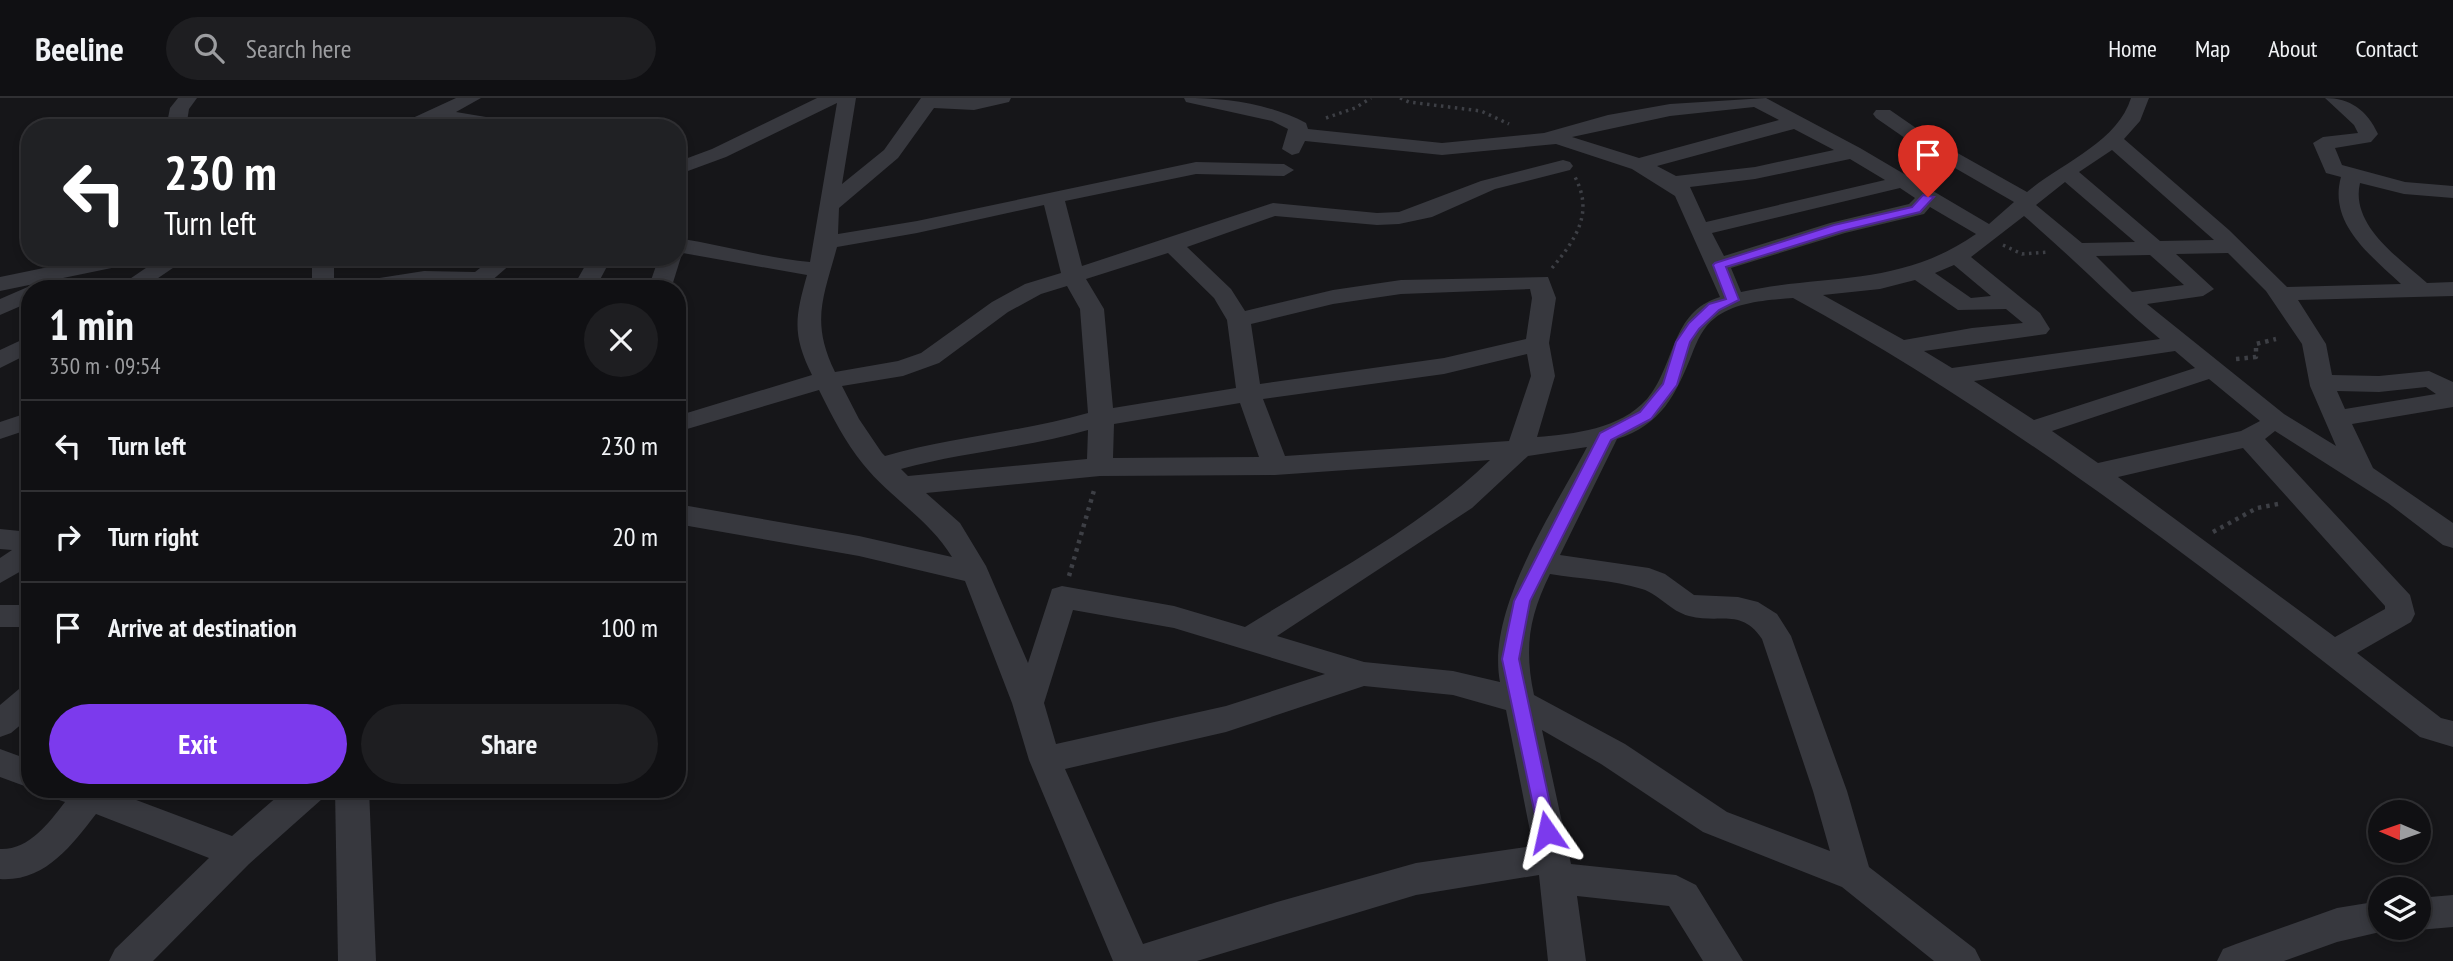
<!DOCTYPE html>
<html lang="en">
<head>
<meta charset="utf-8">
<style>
	body { margin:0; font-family:"PT Sans Narrow",sans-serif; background:#1e1e21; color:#f1f3f6; height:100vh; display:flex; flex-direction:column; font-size:26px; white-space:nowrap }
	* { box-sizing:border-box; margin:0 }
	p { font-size:23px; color:#9c9da0 }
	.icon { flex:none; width:38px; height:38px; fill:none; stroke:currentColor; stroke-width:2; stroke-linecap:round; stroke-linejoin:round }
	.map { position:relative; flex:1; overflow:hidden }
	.sheet { position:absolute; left:21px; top:182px; width:665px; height:518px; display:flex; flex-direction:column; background:#101013; border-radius:28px; box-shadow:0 4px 10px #0003,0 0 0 2px #303033 }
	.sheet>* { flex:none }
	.guide { position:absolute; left:21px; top:21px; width:665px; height:147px; border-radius:28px; box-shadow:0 4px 10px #0003,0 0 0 2px #303033; background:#202124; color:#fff; overflow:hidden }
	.needle { width:46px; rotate:272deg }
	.controls { position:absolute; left:2368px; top:702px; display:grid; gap:14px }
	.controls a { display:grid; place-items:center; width:63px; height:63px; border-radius:50%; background:#101013; box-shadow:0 4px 10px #0003,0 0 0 2px #303033; font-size:35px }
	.pin { position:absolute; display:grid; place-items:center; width:60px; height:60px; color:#fff; margin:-72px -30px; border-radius:50% 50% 50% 0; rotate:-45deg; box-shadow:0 0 7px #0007 }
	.pin .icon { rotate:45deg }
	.me { position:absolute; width:77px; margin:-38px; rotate:349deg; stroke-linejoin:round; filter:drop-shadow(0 0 5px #0008) }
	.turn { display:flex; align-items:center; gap:24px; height:147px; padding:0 28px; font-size:32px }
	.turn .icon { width:91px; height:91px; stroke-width:2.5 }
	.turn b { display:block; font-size:49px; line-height:60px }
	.round { display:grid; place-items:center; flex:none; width:74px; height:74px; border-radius:37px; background:#1e1e21 }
	.overview { display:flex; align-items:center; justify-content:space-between; height:119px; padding:0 28px }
	h1 { font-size:42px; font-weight:700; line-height:52px }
	.primary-button { display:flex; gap:14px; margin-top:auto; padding:14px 28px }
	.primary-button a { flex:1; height:80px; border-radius:42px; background:#7c3aed; color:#fff; font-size:28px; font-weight:700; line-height:80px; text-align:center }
	.primary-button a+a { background:#1e1e21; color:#f1f3f6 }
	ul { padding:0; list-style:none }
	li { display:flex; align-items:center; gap:21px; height:91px; padding:0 28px; border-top:2px solid #303033 }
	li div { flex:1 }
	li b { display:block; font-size:26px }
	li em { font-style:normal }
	header { display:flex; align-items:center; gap:42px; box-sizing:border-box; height:98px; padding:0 35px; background:#101013; border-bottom:2px solid #303033 }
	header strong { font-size:33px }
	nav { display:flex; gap:38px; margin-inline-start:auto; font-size:24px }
	.search { width:490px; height:63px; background:#1e1e21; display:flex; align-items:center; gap:18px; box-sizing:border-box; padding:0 24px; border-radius:38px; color:#9c9da0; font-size:26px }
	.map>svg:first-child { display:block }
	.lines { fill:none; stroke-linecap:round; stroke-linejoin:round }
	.path-far1 { stroke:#3d3f45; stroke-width:3.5; stroke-dasharray:2.5 4.5; stroke-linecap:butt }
	.path { stroke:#3d3f45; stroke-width:4.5; stroke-dasharray:3.5 5; stroke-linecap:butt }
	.minor { fill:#37383e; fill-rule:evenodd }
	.route { fill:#7c3aed; stroke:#51269a; stroke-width:2 }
</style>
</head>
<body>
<header>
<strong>Beeline</strong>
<div class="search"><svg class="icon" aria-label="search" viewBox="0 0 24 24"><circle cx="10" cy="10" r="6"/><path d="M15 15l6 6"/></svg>Search here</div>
<nav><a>Home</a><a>Map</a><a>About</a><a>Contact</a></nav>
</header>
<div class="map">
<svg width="2453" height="863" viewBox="0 0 2453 863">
	<rect width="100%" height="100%" fill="#161619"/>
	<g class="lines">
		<!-- path-far1 -->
		<g class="path-far1">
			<polyline points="1400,0 1409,4 1481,13 1509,26"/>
			<polyline points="1326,20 1355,10 1371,0"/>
			<polyline points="2003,147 2022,156 2048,154"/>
			<path d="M1552,170C1576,141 1594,115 1575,79"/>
		</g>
		<!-- path -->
		<g class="path">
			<polyline points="2236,261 2256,259 2256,246 2276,241"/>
			<polyline points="2213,434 2257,410 2278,406"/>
			<polyline points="1069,478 1095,389"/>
		</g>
		<!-- minor -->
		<g class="minor">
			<polygon points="178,0 197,0 189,11 186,30 166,30 170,10"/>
			<polygon points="456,0 481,0 456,14 516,24 526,30 481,30 436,22 418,30 391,30"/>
			<path d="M817,0H856L842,86L884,52L921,0H1011L1009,4L974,12L934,10L898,60L839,110L838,136L917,123L1196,64L1284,66L1294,72L1284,78L1196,76L1065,103L1082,168L1273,105L1377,115L1399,114L1481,83L1563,62L1570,64L1573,68L1570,72L1495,91L1432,119L1399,126L1377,127L1275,118L1187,149L1231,191L1245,213L1333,192L1401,182L1548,179L1556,200L1549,245L1555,278L1537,339C1574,336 1620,331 1647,301C1676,267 1670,214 1720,199L1675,98L1632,71L1556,46L1442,57L1305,43L1299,55L1292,57L1282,51L1288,31L1272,23L1186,4L1184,0C1226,0 1268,5 1306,25L1308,31L1442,45L1544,35L1608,17L1670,6L1766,0L1860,50L1989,126L2014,104L1915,47L1876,20L1873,16L1876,12H1890L1929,39L2027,94C2060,66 2118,44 2131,0H2149L2140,23L2124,41L2229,132L2287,189L2401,186C2370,157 2328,125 2341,79L2326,75L2313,45L2323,39L2358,35L2354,27L2325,0C2350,0 2367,12 2378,36L2371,44L2335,50L2342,67L2405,84L2453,88V100L2404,96L2360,85C2350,127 2399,160 2427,185L2453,184V198L2298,202L2326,246L2332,277L2379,278L2429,273L2453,284V309L2352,326L2373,370L2453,425V450L2443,447L2388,405L2275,333L2265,341L2410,497L2415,516L2411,524L2357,555L2441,620L2453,623V649L2420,639C2218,480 2018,323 1793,200C1768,202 1735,204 1715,220C1703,229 1697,243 1692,256C1676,297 1661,327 1617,341L1560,457L1649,470L1665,476L1694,497L1738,499L1758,504L1777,516L1791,538L1847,693L1869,769L1975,851L1981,863H1934L1842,789L1703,734L1601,666L1542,632L1571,766L1676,777L1696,787L1743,863H1703L1669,808L1577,798L1586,863H1548L1539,777L1416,797L1197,863H1113L1029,662L1012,605L965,483L859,458L677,426V406L859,438L952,459C929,421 890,400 863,366C845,344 832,318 819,292L677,334V318L812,277C792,236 795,220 807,177L677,154V140C722,147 766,160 810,164L837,5L726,59L677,77V64L712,51ZM1754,9L1779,22L1639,60L1572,39L1670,18ZM1794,31L1834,52L1755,69L1676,78L1657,68ZM2112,52L2214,142L2160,143L2079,74ZM1850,61L1885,82L1706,124L1690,89L1755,81ZM2065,84L2135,144L2082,145L2036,107ZM1900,90L1915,100L1909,106L1830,125L1724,158L1712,135ZM1044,107L1061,175L1025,186L992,204L921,255L898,263L835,274C810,223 824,198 837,149L917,135ZM1930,109L1976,136C1898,190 1827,175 1741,194L1731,170L1845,135L1924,116ZM2024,118C2071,158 2113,202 2160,241L1952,270L1924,253L2046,236L2050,231L2040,215L1971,159ZM1168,155L1214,200L1227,222L1236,290L1113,310L1104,211L1086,181ZM2228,155L2266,193L2302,246L2310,288L2336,348L2284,316L2147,206L2203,198L2214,191L2176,156ZM2150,157L2184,187L2132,194L2096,158ZM1954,167L1991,198L1971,200L1935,175ZM1915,182L1958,212L2006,211L2023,225L1972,230L1904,242L1823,197L1880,191ZM1067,188L1080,211L1088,315C1021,334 952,339 885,358L882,355L859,321L842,288L903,278L939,265L1008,214L1041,196ZM1530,191L1532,200L1526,241L1444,260L1260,286L1251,226L1333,206L1401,196ZM2175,253L2195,270L2034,322L1974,283ZM1527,256L1531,278L1509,343L1285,358L1263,301L1444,276ZM2209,281L2260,323L2241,333L2098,365L2052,333ZM2426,289L2436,296L2345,311L2337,293L2379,294ZM1240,305L1259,359L1113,360L1114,326ZM1088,332L1087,361L908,378L901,371C962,354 1026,350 1088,332ZM1587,349C1553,414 1486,511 1500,584L1453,573L1364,564L1277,538L1472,410L1528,358ZM2243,350L2385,508V511L2335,539L2118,379ZM1490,362C1420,430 1328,477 1245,529L1174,508L1062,488L1052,491L1028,565L986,468L960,425L926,395L1100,378L1275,377ZM1550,476C1580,481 1613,482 1642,491C1659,496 1670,513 1689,518C1720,526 1741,510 1762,541L1813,693L1830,753L1727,714L1625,646L1534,597C1524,550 1529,519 1550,476ZM1073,512L1174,530L1325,576L1226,608L1056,646L1044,605ZM1364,588L1453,597L1506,612L1533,748L1416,765L1277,804L1143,846L1065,671L1226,634Z"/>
			<polygon points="677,154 681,159 671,191 648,191 659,159 677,159"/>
			<polygon points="97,159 142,159 131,166 0,193 0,179"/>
			<polygon points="162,159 189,159 142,191 115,191"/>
			<rect x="312" y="159" width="22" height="32"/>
			<polygon points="494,159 519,159 482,191 424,187 399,191 343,191 354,184 424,173 475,174"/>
			<polygon points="590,159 612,159 595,191 572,191"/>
			<polygon points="30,188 39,191 30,191 30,204 0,217 0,201"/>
			<polygon points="30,238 30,255 0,270 0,252"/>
			<polygon points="30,314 30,331 0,341 0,324"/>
			<polygon points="0,431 30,434 30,468 0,485 0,460 12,452 0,451"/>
			<rect x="0" y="507" width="30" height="22"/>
			<polygon points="30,588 30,619 11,635 0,639 0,607 19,591"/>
			<polygon points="0,651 30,662 30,690 0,679"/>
			<path d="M51,691H107L232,738L286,691H327L322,701L249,766L153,863H109L115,851L209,760L96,716C71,748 45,784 0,781V751C29,752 48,726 65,704L56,701Z"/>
			<polygon points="335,691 369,691 376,863 338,863"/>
			<polygon points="2453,797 2453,829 2418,832 2410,830 2418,830 2418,800"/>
			<polygon points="2380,803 2380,830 2393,831 2337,844 2284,863 2217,863 2223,851 2236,846 2337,810"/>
		</g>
	</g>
	<!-- route -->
	<polygon class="route" points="1923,97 1934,99 1920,114 1842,133 1726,169 1739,202 1719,212 1699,231 1690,244 1677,287 1651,321 1611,342 1530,503 1519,561 1556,734 1554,740 1547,742 1540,740 1502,561 1514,503 1600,335 1640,314 1663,286 1676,244 1689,225 1709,206 1726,201 1713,167 1715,165 1834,127 1912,109"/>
</svg>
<div class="controls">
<a><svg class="needle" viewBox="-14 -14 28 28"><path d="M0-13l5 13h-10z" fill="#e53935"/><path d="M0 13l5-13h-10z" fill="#9c9da0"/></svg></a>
<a><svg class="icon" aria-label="layers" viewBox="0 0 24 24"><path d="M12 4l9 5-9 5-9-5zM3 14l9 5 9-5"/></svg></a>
</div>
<div class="pin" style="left:1928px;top:99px;background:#d93025"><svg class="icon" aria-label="arrive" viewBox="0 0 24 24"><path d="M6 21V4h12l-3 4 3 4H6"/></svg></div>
<svg class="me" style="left:1547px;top:734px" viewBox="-20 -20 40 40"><path d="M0-17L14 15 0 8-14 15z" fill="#7c3aed" stroke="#fff" stroke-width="4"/></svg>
<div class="guide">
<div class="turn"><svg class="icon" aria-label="left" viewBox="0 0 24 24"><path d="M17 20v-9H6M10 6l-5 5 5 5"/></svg><div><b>230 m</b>Turn left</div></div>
</div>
<section class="sheet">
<div class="overview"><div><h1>1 min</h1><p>350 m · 09:54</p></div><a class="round"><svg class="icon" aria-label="close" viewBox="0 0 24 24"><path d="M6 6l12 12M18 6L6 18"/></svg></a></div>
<ul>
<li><svg class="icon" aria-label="left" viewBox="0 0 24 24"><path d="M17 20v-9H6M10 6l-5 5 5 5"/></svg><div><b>Turn left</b></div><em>230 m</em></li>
<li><svg class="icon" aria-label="right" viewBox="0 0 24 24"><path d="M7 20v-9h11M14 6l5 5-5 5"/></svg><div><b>Turn right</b></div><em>20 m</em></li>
<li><svg class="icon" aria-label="arrive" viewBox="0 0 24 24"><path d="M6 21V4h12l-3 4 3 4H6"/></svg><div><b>Arrive at destination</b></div><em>100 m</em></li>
</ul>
<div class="primary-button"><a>Exit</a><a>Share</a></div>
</section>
</div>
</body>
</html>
